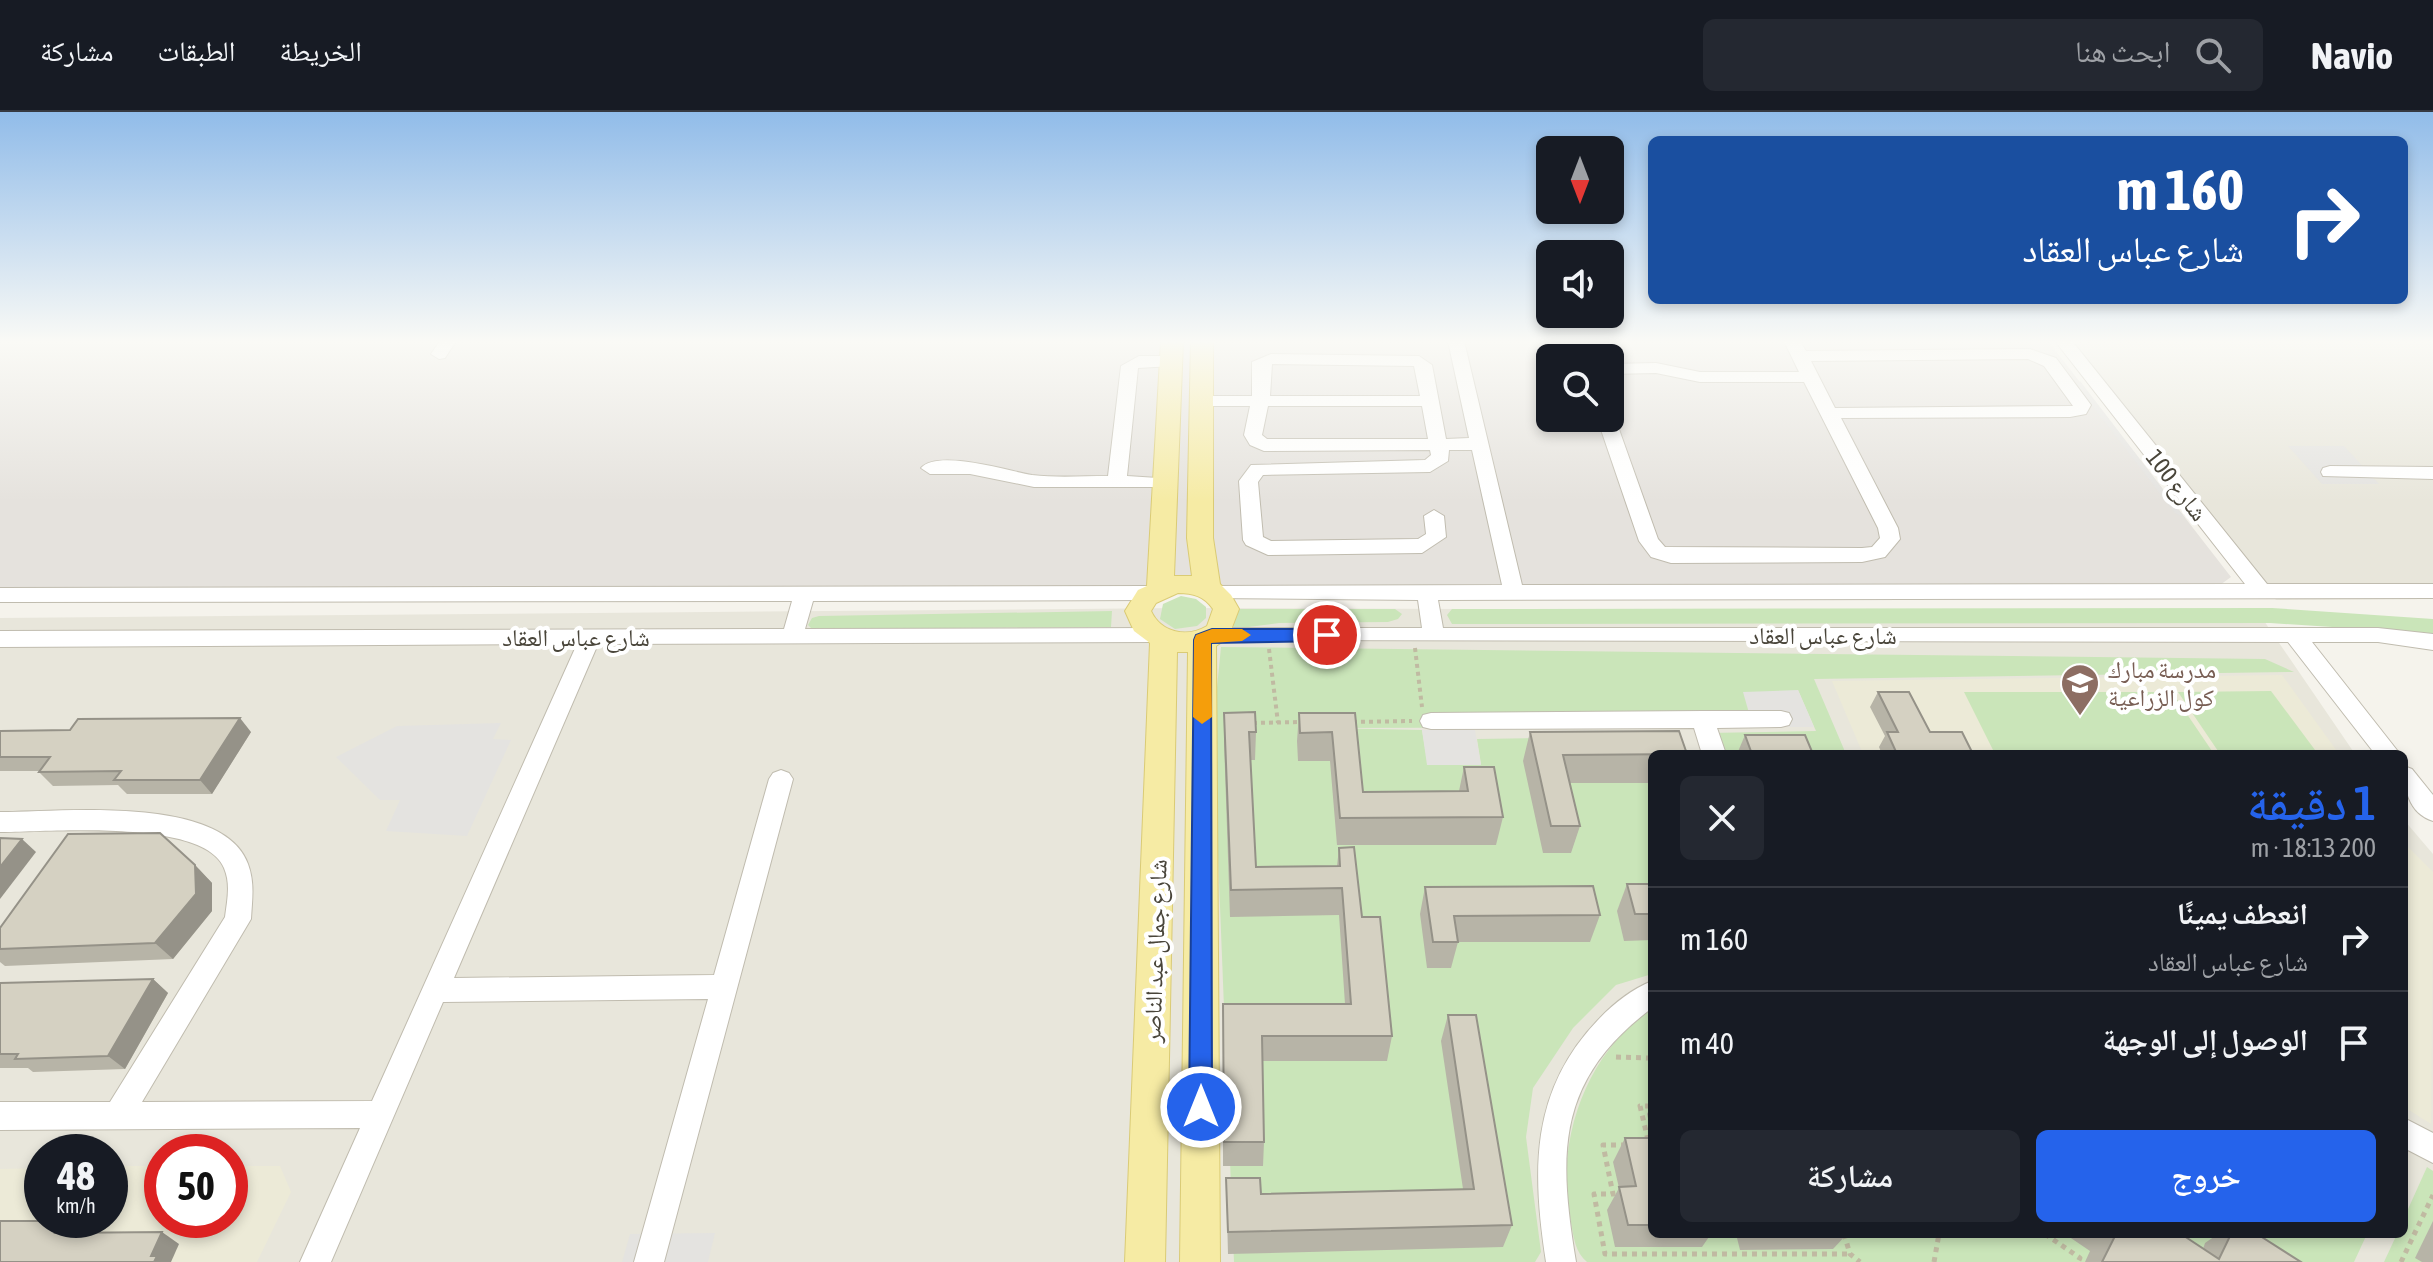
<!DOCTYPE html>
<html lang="ar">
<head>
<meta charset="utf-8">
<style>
	body { margin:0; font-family:"Asap Condensed","Noto Naskh Arabic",sans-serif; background:#242831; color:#f1f3f6; direction:rtl; height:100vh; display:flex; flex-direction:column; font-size:30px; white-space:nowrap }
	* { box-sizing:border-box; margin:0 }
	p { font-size:26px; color:#9ea1a6 }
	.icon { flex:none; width:44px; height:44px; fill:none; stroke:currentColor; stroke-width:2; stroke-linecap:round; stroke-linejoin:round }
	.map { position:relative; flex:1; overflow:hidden; direction:ltr }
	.details { position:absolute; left:1648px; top:638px; width:760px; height:488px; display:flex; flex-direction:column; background:#171b24; border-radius:12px; box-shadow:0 4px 12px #0003; direction:rtl }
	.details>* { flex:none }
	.guide { position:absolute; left:1648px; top:24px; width:760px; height:168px; border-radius:12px; box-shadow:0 4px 12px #0003; direction:rtl; background:#1a4fa0; color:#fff; overflow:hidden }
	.needle { width:52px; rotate:180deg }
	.fabs { position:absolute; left:1536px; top:24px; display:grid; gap:16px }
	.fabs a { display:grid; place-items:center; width:88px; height:88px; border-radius:12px; background:#171b24; box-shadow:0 4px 12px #0003; font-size:40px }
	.speed { position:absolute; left:24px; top:1022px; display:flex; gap:16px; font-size:40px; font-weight:700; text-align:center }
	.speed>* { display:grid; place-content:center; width:104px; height:104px; border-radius:50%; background:#171b24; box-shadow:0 4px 12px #0003; line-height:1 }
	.speed small { font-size:20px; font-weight:400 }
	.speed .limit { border:12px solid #d22; background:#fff; color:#111 }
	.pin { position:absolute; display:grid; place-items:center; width:68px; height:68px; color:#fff; margin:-34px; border:4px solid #fff; border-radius:50%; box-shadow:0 2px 8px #0007 }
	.me { position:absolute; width:88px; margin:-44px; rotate:0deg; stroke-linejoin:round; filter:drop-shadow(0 0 6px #0008) }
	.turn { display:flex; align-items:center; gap:28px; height:168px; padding:0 32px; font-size:36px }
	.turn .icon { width:104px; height:104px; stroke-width:2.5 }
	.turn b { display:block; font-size:56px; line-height:68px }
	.round { display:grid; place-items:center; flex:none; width:84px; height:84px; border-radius:12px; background:#242831 }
	.headline { display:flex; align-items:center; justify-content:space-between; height:136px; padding:0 32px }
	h1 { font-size:48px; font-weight:600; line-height:60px; color:#2563eb }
	.button { display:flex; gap:16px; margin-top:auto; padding:16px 32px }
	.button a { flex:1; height:92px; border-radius:12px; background:#2563eb; color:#fff; font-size:32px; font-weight:600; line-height:92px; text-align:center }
	.button a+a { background:#242831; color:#f1f3f6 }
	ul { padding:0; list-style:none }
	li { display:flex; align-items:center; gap:24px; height:104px; padding:0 32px; border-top:2px solid #363941 }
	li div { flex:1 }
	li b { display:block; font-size:30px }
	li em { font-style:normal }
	header { display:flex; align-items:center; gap:48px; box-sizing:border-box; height:112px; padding:0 40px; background:#171b24; border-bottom:2px solid #363941 }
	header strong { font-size:38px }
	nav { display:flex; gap:44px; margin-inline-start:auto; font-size:28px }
	.search { width:560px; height:72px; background:#242831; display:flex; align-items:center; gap:20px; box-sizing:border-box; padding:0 28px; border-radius:12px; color:#9ea1a6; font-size:30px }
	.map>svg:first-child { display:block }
	.residential { fill:#e8e6db; fill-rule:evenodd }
	.industrial { fill:#e5e2dd; fill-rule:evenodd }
	.education { fill:#ecead7 }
	.green { fill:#cae5b9 }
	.parking { fill:#e4e3e0 }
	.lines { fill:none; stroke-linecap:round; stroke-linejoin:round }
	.minor-casing { stroke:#c0bcaf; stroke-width:2 }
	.major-casing { stroke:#dacb75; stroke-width:2 }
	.path-far1 { stroke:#c0baa2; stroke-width:4; stroke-dasharray:4 4; stroke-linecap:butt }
	.path { stroke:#c0baa2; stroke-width:5; stroke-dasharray:5 5; stroke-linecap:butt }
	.minor { fill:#fff; fill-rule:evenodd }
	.major { fill:#f6eba4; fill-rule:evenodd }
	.wall { fill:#b7b4a7 }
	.shaded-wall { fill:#959288 }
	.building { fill:#d5d1c2; stroke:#959288; stroke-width:2 }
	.route { fill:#2563eb; stroke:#184099; stroke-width:2 }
	.slow { fill:#f59e0b }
	.labels { text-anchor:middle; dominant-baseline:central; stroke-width:8; stroke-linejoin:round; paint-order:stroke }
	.street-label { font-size:24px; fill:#49453a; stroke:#fff }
	.education-label { font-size:24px; fill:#785e54; stroke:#fff; text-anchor:start }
</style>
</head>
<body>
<header>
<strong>Navio</strong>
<div class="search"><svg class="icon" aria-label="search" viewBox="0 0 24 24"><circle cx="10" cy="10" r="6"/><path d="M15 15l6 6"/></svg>ابحث هنا</div>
<nav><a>الخريطة</a><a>الطبقات</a><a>مشاركة</a></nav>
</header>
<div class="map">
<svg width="2433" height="1150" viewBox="0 0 2433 1150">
	<rect width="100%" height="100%" fill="#f5f3ec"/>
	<!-- residential -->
	<g class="residential">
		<polygon points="2072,229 2433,229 2433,487 2276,488"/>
		<path d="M1182,496L2258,500L2355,642H1652V1122H2404V708L2433,742V1150H0V506ZM42,1040H110V1108H42ZM162,1040H230V1108H162Z"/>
	</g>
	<!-- industrial -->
	<path class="industrial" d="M0,229H2048L2231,465L2220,473L0,476ZM1550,246H1610V306H1550Z"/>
	<!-- education -->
	<g class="education">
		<polygon points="2282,563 2339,642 1863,642 1832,569"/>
		<polygon points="2404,731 2433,760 2431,1012 2404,995"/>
		<polygon points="110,1054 162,1054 162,1108 230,1108 230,1054 280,1054 291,1080 257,1150 0,1150 0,1057 42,1056 42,1108 110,1108"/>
	</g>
	<!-- green -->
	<g class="green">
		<polygon points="1181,484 1196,487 1206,495 1206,506 1197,514 1175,517 1160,507 1163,492"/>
		<polygon points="2272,496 2433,507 2433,525 2394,519 2270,511 1452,512 1447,503 1452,497"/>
		<polygon points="1232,497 1395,497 1402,502 1398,507 1388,510 1279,511 1233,517 1235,503"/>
		<polygon points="1112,499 1111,515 812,517 808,513 812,506 819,504"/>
		<polygon points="1221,535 2265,547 2294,560 1814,567 1846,642 1715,642 1707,621 1816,619 1798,578 1753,615 1323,616 1422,618 1428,653 1481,652 1477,627 1681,624 1688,642 1652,642 1652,862 1616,873 1573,916 1533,976 1526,1025 1541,1140 1535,1150 1234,1150 1213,616"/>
		<polygon points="2271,579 2318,642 2220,642 2178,580"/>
		<polygon points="1964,580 2172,580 2214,642 1995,642"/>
		<path d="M1652,897V1122H2367L2354,1150H1587C1575,1140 1574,1126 1571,1111C1554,1033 1584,942 1652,897Z"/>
		<polygon points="2427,1055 2433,1059 2433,1150 2384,1150 2397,1122 2404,1122 2404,1106"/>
	</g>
	<!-- parking -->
	<g class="parking">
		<polygon points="2080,269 2185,406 2175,401 2077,274"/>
		<polygon points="2288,334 2344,334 2379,372 2322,372"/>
		<polygon points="1798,578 1814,615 1753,615 1743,580"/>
		<polygon points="501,611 493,627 511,628 467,724 386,719 400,688 380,688 336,645 397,614"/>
		<polygon points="1422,618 1475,618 1481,653 1427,653"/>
		<polygon points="715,1121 708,1150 622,1150 630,1122"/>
	</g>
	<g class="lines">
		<defs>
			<g id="minor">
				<polygon points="440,229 456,229 445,246 439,247 431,242"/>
				<path d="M1448,229H1464L1522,473L2245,472L2055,229H2072L2267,472H2433V486L1438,488L1443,516H2378L2433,522V538L2378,530H2312L2400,642H2375L2288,530L1205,528L1201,523L1205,518L1212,516H1422L1418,488L1208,486L1205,481L1208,476L1215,474L1502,473L1472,338H1449L1448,349L1430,360L1263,363L1258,370L1263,425L1271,429L1418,427L1426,422L1424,404L1434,398L1444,404L1446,425L1422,441L1268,443L1246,433L1243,428L1239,369L1251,353L1425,348L1431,343L1430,338L1264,339L1250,333L1244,323L1250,294H1202L1193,289L1202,284H1252V250L1271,242L1419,244L1432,253L1446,327L1469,326ZM1272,252L1414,254L1420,284H1270ZM1268,294H1422L1428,327H1267L1262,323Z"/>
				<path d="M1784,229H1800L1806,239L2030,237L2056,246L2091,293L2086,302L2070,305L1841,306L1898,416L1900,427L1885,445L1862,450L1671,451L1651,445L1639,429L1597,306H1610V302L1615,306L1658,427L1665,435L1862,436L1872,435L1880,426L1878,416L1804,270H1700L1656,261L1610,262V252L1656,251L1700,260H1799ZM2028,247L2044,254L2073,294L1835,296L1811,249Z"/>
				<path d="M1139,244H1172L1181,249L1172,254L1138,256L1127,364L1173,367L1175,371L1173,375H1034L970,362H930L921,356C938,337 1008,359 1032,363C1057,366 1083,364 1108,364L1121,254Z"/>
				<polygon points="2330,354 2433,355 2433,367 2323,364 2321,360 2323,356"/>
				<path d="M1151,474L1158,476L1161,481L1158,486L1151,488L813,489L805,517L1152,516L1159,518L1163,523L1159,528L1152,530L598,532L454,866L714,863L769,667L773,661L781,658L789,661L793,667L664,1150H634L708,887L443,890L331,1150H300L360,1016L0,1018V990H110L225,805C227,789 231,772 224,756C204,706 47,720 0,720V700C60,700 223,682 248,752C255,771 252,788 251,807L142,990L372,989L577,532L0,535V519L784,517L792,489L0,490V476Z"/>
				<polygon points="1703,599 1781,599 1789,601 1792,607 1789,613 1781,615 1717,616 1726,642 1702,642 1694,616 1431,617 1423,615 1420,609 1423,603 1431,601"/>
				<path d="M2404,654L2412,657L2433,683V709C2408,701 2404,676 2404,654Z"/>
				<path d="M1652,869V896C1556,968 1558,1041 1576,1150H1546C1532,1059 1530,979 1598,908C1612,893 1632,877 1652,869Z"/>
				<polygon points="2404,1006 2433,1021 2433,1051 2404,1036"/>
			</g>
			<path id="major" d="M1161,229H1183L1174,464H1192L1187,426L1191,229H1213V426L1220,472L1231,483L1239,497L1228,526L1216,534L1220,1150H1180L1188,540H1177L1165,1150H1125L1150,531L1134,519L1125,499L1138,478L1147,474ZM1178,481C1193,481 1204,484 1213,497L1207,514C1187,526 1161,521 1151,499L1156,491Z"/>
		</defs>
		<!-- minor casing -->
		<use href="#minor" class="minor-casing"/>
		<!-- major casing -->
		<use href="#major" class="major-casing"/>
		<!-- path-far1 -->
		<g class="path-far1">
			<polyline points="1415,536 1422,595"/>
			<polyline points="1269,537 1278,611"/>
			<polyline points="1353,610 1412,609"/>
			<polyline points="1253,611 1300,610"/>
		</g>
		<!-- path -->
		<g class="path">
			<polyline points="1652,936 1652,951"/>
			<polyline points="1616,945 1650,946"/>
			<polyline points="1648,1028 1640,994 1652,994"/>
			<polyline points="1626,1033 1603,1033 1613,1082 1594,1082 1605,1142 1850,1142"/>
			<polyline points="1844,1122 1850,1142 1860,1150"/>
			<polyline points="2045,1122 2080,1146 2078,1150"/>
			<polyline points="1934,1150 1939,1122"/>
			<polyline points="2401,1150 2433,1083"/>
		</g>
		<!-- minor -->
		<use href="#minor" class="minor"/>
		<!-- major -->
		<use href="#major" class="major"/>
	</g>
	<!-- wall -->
	<g class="wall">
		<polygon points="1878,580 1930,620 1973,642 1882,642 1879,635 1885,624 1870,595"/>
		<polygon points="1224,601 1256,620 1255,648 1250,648 1256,755 1337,754 1339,736 1362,805 1392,924 1387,949 1262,949 1264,1030 1263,1054 1223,1054 1223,892 1345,892 1339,803 1230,805 1224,629"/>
		<polygon points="1299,601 1355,601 1363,680 1459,679 1464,655 1503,705 1496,733 1337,733 1330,649 1298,649 1297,629"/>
		<polygon points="0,619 251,620 212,682 127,682 118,673 53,674 39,660 40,659 0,659"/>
		<polygon points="1530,620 1652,642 1652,684 1648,671 1570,671 1580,714 1571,741 1543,741 1523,649"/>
		<polygon points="1745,623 1813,642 1737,642"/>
		<polygon points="195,753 212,771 212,799 173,847 5,854 0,850 0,816"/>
		<polygon points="1627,772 1652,772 1652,828 1624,829 1617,799"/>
		<polygon points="1425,775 1600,803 1590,830 1458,830 1451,856 1427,856 1420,802"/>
		<polygon points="153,867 168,881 125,957 33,960 28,956 0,956 0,871"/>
		<polygon points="1448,903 1512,1113 1503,1135 1228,1142 1226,1066 1261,1082 1463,1077 1441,929"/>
		<polygon points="1652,992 1652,1023 1647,1002"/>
		<polygon points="1625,1026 1652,1026 1652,1122 1711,1122 1702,1135 1615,1135 1607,1098 1619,1076 1613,1050"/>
		<polygon points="2433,1109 2433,1150 2422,1150 2415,1146"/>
		<polygon points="1736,1122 1847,1122 1833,1137 1740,1138"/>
		<polygon points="2065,1122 2181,1122 2203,1137 2205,1131 2218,1122 2257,1122 2301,1150 2085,1150 2090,1139"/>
	</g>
	<!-- shaded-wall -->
	<g class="shaded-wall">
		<polygon points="240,606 251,620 212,682 200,668"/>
		<polygon points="22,727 36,740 0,787 0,755"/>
		<polygon points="195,753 212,771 212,799 173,847 155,831"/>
		<polygon points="153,867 168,881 125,957 108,944"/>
		<polygon points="62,1109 81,1121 55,1121"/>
		<polygon points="162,1120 179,1132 171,1150 154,1150 151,1144"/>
	</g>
	<!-- building -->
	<g class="building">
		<polygon points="1878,580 1909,580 1930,620 1962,620 1973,642 1897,642 1887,620 1898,620"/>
		<polygon points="1255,600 1256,620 1249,620 1256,755 1340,754 1339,736 1354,735 1362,805 1380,805 1392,924 1262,924 1264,1030 1224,1030 1223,892 1351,892 1342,776 1231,778 1224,601"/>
		<polygon points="1299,601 1355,601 1363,680 1468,679 1464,655 1494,655 1503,705 1340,706 1332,620 1300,621"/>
		<polygon points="240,606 200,668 114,668 121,659 39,660 50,645 0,645 0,619 70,618 78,607"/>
		<polygon points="1679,619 1687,642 1563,643 1580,714 1551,714 1530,620"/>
		<polygon points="1745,623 1805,623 1813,642 1752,642"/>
		<polygon points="160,721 195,753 196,782 155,831 0,837 0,816 68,722"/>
		<polygon points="0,726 22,727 0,755"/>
		<polygon points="1627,772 1652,772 1652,802 1635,802"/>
		<polygon points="1593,774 1600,803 1454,804 1458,830 1433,830 1425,775"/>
		<polygon points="153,867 108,944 15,947 18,942 0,942 0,871"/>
		<polygon points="1448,903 1476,903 1512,1113 1228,1120 1226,1066 1260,1066 1261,1082 1474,1077"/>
		<polygon points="1625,1026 1652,1026 1652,1113 1628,1113 1619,1075 1636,1074"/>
		<polygon points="0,1109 62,1109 55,1121 162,1120 151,1144 157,1144 154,1150 0,1150"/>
		<polygon points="2116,1122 2181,1122 2219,1147 2231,1122 2257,1122 2301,1150 2102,1150"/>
	</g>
	<!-- sky -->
	<linearGradient id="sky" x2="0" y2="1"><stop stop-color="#91bce9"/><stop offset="0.59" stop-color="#fafaf6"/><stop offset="1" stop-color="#fafaf6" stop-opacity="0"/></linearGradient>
	<rect width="2433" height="390" fill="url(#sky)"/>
	<!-- route -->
	<polygon class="route" points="1212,517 1327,517 1335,523 1327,529 1211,531 1212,995 1209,1003 1201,1006 1192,1003 1189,995 1194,528 1196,523"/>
	<!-- slow -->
	<polygon class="slow" points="1212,517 1242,517 1251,523 1242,529 1211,531 1212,605 1202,612 1193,605 1194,528 1196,523"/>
	<!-- icons -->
	<defs>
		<symbol id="school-pin" viewBox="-11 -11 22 30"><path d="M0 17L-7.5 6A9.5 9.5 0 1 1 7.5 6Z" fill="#8d6e63" stroke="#fff"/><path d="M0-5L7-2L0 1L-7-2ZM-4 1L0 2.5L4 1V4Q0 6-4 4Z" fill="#fff"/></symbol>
	</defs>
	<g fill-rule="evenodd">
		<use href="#school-pin" x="2058" y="549" width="44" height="60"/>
	</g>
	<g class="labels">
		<!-- street labels -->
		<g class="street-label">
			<text transform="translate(2177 373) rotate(52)">شارع 100</text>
			<text x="1823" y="523">شارع عباس العقاد</text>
			<text x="576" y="525">شارع عباس العقاد</text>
			<text transform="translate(1155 839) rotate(-88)">شارع جمال عبد الناصر</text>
		</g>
		<!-- education labels -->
		<g class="education-label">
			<text x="2108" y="557">مدرسة مبارك<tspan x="2108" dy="28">كول الزراعية</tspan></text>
		</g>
	</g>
</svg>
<div class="fabs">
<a><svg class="needle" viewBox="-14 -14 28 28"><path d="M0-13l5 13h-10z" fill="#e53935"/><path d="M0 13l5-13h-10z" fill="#9ea1a6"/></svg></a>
<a><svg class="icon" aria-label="sound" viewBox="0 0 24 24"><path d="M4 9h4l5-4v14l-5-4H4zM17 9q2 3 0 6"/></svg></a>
<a><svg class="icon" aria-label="search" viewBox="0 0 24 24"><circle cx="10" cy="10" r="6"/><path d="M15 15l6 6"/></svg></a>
</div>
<div class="speed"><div>48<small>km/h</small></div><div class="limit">50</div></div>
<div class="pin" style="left:1327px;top:523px;background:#d93025"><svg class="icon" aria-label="arrive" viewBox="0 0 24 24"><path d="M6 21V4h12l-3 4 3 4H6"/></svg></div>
<svg class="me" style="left:1201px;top:995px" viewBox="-20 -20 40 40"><circle r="17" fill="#2563eb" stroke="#fff" stroke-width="3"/><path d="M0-11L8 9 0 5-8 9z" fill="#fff"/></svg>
<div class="guide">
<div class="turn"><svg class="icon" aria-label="right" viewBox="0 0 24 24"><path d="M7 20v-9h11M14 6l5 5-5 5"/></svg><div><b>160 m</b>شارع عباس العقاد</div></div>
</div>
<section class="details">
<div class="headline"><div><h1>1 دقيقة</h1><p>200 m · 18:13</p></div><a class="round"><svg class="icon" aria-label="close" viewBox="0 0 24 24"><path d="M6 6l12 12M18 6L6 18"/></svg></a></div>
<ul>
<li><svg class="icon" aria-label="right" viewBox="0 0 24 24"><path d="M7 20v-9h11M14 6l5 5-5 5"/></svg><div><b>انعطف يمينًا</b><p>شارع عباس العقاد</p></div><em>160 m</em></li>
<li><svg class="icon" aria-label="arrive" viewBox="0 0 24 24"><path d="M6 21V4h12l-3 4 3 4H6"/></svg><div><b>الوصول إلى الوجهة</b></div><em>40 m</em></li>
</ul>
<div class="button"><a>خروج</a><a>مشاركة</a></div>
</section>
</div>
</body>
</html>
